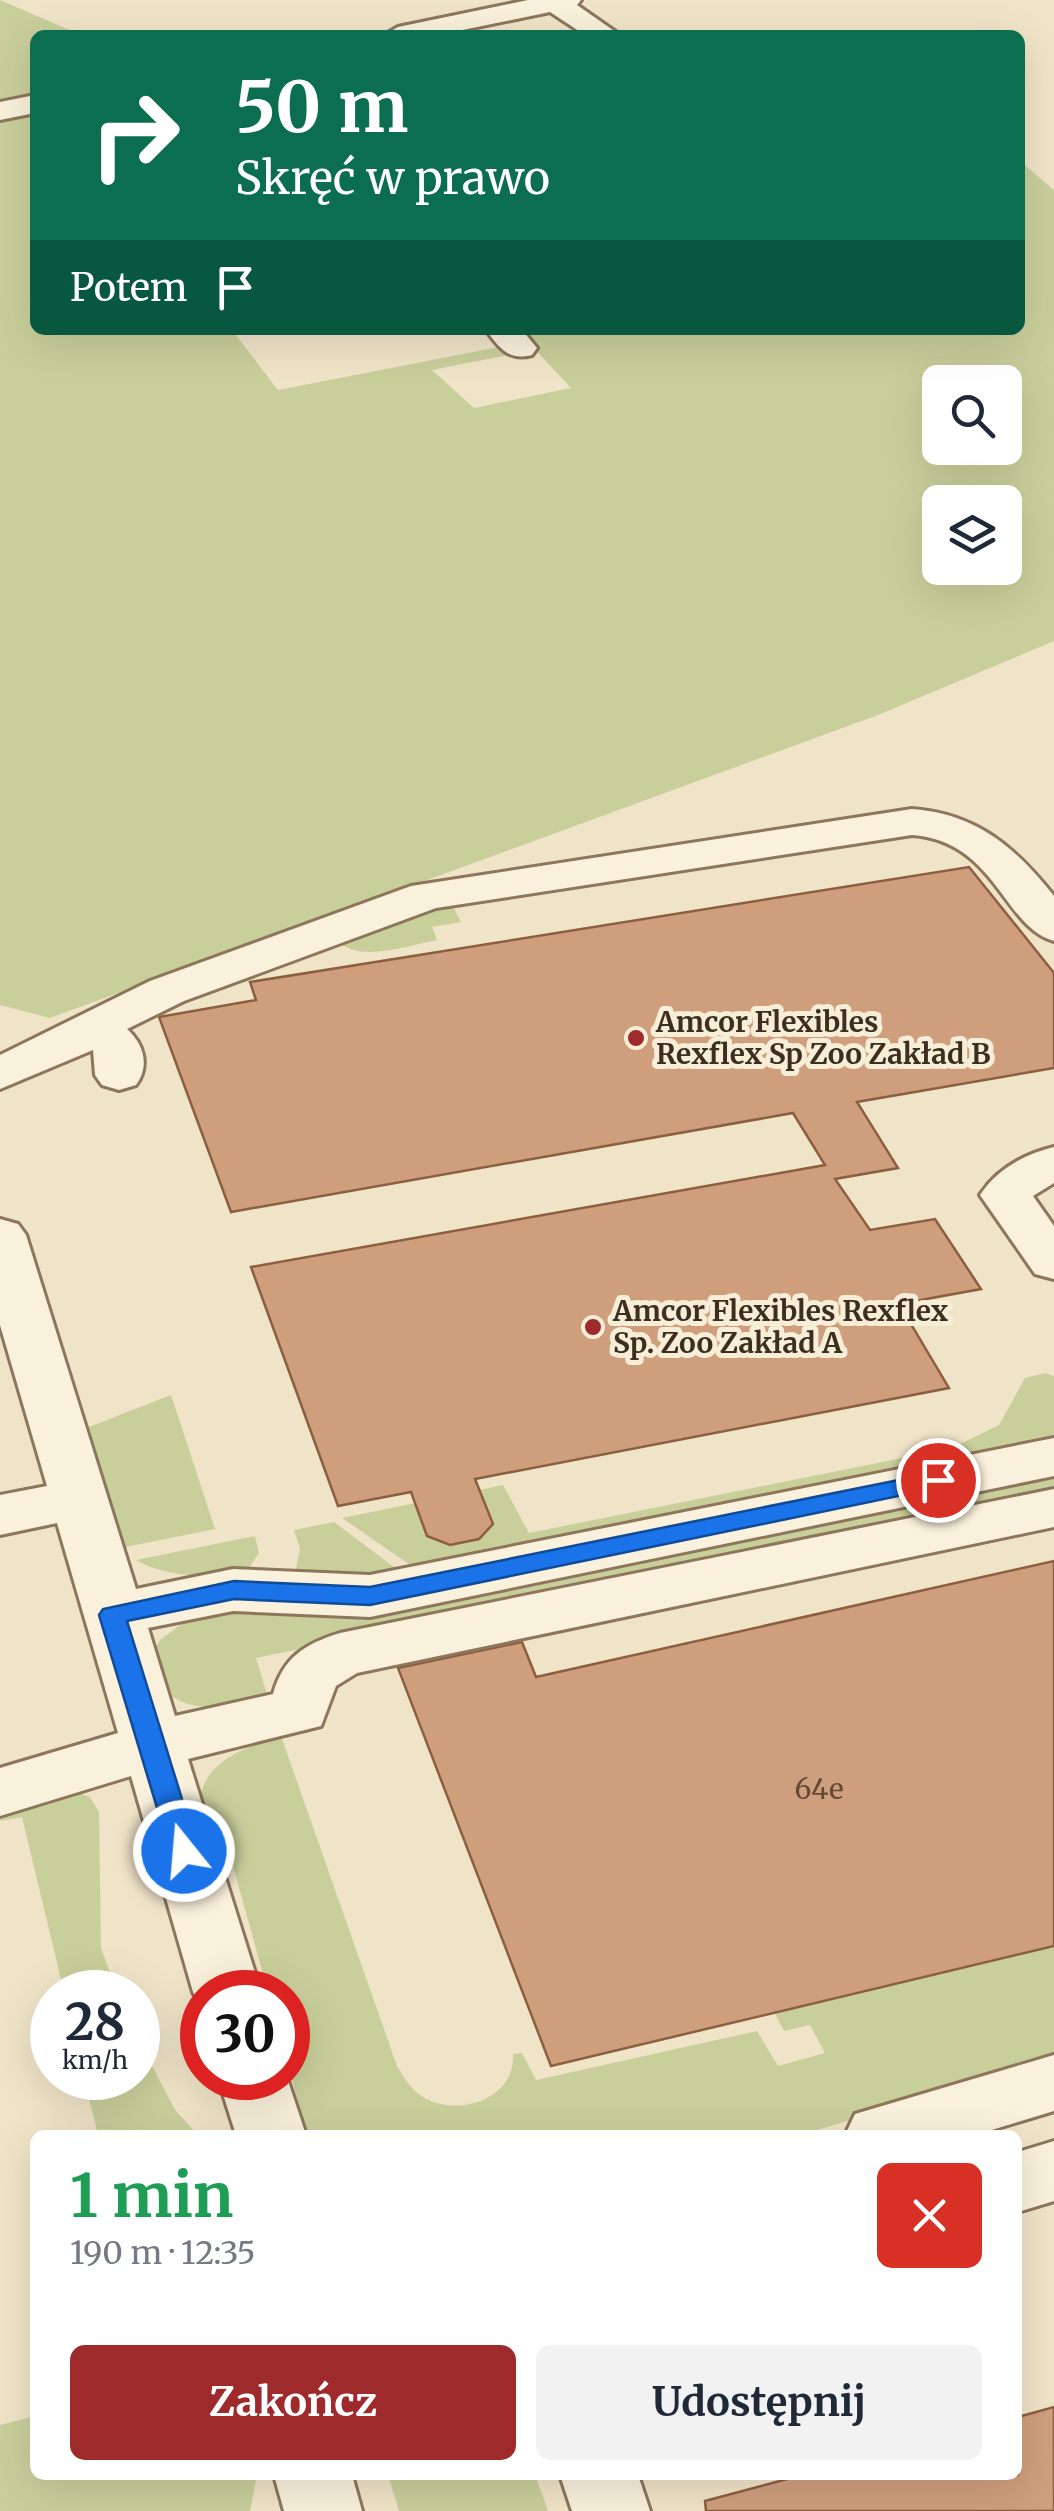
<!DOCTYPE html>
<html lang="pl">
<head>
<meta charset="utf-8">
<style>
	body { margin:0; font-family:Merriweather,serif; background:#f2f2f3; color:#1f2937; height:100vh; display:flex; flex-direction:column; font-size:38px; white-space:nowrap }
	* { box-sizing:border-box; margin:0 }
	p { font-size:32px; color:#747a83 }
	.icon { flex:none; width:55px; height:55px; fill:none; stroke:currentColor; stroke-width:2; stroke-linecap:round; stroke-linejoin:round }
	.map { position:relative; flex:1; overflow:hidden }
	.sheet { position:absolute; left:30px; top:2130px; width:992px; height:350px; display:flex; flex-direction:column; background:#fff; border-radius:15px; box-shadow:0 10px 40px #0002 }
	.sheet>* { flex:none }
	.banner { position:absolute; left:30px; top:30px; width:995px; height:305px; border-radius:15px; box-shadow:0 10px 40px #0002; background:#0b6e4f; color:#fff; overflow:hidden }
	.buttons { position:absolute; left:922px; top:365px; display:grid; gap:20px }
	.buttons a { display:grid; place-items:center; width:100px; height:100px; border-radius:15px; background:#fff; box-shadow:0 10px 40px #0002; font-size:50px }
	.speed { position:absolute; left:30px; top:1970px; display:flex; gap:20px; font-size:50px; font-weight:700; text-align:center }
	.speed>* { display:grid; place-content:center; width:130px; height:130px; border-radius:50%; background:#fff; box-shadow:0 10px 40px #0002; line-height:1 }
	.speed small { font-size:25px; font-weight:400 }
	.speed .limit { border:15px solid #d22; background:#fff; color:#111 }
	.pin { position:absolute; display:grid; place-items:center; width:85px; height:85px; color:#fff; margin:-42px; border:5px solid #fff; border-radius:50%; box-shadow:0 2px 10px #0007 }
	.me { position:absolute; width:110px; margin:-55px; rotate:343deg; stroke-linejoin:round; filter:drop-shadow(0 0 8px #0008) }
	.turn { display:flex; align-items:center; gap:35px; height:210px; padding:0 40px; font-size:45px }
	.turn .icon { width:130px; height:130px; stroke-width:2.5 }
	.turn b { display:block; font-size:70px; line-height:85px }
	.then { display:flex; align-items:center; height:95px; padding:0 40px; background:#0003; gap:20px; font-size:38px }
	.round { display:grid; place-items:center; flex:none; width:105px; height:105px; border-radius:15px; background:#f2f2f3 }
	.overview { display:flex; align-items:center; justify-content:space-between; height:170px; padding:0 40px }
	h1 { font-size:60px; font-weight:700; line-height:75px; color:#1e9e55 }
	.action { display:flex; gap:20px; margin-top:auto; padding:20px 40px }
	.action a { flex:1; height:115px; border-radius:15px; background:#9e2a2b; color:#fff; font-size:40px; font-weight:700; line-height:115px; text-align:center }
	.action a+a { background:#f2f2f3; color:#1f2937 }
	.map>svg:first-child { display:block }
	.green { fill:#c9cf9b; fill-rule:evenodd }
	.building { fill:#cf9f7d; stroke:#8d5f41; stroke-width:2.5 }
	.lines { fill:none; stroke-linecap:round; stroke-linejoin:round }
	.minor-casing { stroke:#8d765c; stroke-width:6 }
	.minor { fill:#faf1dc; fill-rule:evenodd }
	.route { fill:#1a73e8; stroke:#114b97; stroke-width:2.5 }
	.poi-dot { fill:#9e2a2b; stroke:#f7eed8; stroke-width:4 }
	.labels { text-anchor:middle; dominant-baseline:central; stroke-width:10; stroke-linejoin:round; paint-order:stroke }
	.poi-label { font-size:28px; font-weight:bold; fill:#3d2e20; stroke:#f7eed8; text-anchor:start }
	.near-number-label { font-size:28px; fill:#624a37 }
</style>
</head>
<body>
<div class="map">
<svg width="1054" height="2511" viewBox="0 0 1054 2511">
	<rect width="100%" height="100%" fill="#f0e4c8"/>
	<!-- green -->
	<g class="green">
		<polygon points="0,0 81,35 35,35 35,99 0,105"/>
		<path d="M35,110V330H232L278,390L504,346L513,354L432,370L474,408L571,388L517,330H1020V161L1054,190V641L878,715L50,1018L0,1005V117ZM940,382H1005V448H940ZM940,502H1005V568H940Z"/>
		<path d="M450,901L461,922L432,927L437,940C410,945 361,963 339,942Z"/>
		<polygon points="1045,1373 1054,1376 1054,1439 423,1574 342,1518 503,1485 529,1533 952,1448 999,1425 1025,1378"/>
		<polygon points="171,1395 215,1529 121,1548 81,1430"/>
		<path d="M1054,1475V1494L256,1658L269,1701C240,1705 193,1716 168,1693C160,1685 155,1668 150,1658L160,1640L191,1617Z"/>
		<polygon points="334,1522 406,1576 295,1573 300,1549 294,1530"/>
		<path d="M255,1536L259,1553L246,1572C211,1578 167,1578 136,1560Z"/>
		<path d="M281,1736L397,2066C404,2077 411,2090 423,2097C457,2118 516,2099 513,2054L522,2053L536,2080L757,2031L778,2066L825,2053L810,2025L784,2031L774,2012L1054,1946V2060L800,2135H307L288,2064V1992H268L231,1859L200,1799C205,1760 248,1746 281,1736Z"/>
		<polygon points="70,1790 90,1797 99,1812 101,1948 117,1992 64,1992 22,1817 0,1821 0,1803"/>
		<polygon points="138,2039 175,2110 198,2135 98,2135 84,2078 138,2078"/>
		<polygon points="35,2416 35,2475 257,2475 250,2511 0,2511 0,2425"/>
		<polygon points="388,2475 535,2475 548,2511 399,2511"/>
	</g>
	<!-- building -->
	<g class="building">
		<polygon points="969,867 1054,973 1054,1068 857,1102 898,1168 835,1179 870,1230 935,1219 981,1289 899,1304 949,1388 475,1479 493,1524 479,1539 450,1545 427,1536 411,1492 338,1506 251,1267 825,1165 793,1113 231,1212 159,1017 256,1000 250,982"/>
		<polygon points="1054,1561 1054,1946 551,2066 398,1668 522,1642 536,1677"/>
		<polygon points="1054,2407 1054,2511 706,2511 705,2501 802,2475 1018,2475 1018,2417"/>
	</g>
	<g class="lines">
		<defs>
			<g id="minor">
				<polygon points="528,0 581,0 577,5 620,35 585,35 550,12 438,35 384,35 398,27"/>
				<polygon points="35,95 35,113 0,120 0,102"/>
				<path d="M486,330H522L537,348L532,355C509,361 499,348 486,330Z"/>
				<path d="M912,809C977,814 1015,847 1054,896V941C1004,928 996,841 912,835L436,908L184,1001L127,1029C144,1044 150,1066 136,1085L119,1090L102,1085L95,1075L93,1050L0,1089V1055L150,981L411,886Z"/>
				<path d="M1054,1147V1183L1033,1196L1054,1226V1279L1035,1274L980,1195C997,1169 1025,1154 1054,1147Z"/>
				<path d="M0,1219L18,1224L26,1235L136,1589L233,1569L370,1575L1054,1438V1476L370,1617L233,1611L148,1628L175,1716L273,1694C283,1658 304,1644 340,1633L1054,1489V1527L357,1673L336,1686L321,1726L188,1759L261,1992H202V2010L193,1992L131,1776L0,1816V1768L118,1733L57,1523L0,1535V1495L47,1486L0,1325Z"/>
				<polygon points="1054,2055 1054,2111 975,2135 845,2135 855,2114"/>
				<polygon points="218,2078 287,2078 306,2135 236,2135"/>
				<polygon points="1054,2141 1054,2201 1018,2212 1018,2152"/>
				<polygon points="274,2475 352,2475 362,2511 284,2511"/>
				<polygon points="560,2475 638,2475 650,2511 572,2511"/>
			</g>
		</defs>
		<!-- minor casing -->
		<use href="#minor" class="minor-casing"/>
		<!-- minor -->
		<use href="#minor" class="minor"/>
	</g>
	<!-- route -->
	<polygon class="route" points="938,1472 951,1480 947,1486 370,1605 234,1599 127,1621 198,1851 184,1862 170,1851 99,1615 103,1609 234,1581 370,1587"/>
	<!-- markers -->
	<g class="poi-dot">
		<circle cx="636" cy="1038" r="10"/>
		<circle cx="593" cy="1327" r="10"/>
	</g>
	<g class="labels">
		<!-- poi labels -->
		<g class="poi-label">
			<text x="656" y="1022">Amcor Flexibles<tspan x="656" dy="32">Rexflex Sp Zoo Zakład B</tspan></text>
			<text x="613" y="1311">Amcor Flexibles Rexflex<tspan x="613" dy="32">Sp. Zoo Zakład A</tspan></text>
		</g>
		<!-- near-number labels -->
		<g class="near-number-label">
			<text x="819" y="1789">64e</text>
		</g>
	</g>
</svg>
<div class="buttons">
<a><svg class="icon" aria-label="search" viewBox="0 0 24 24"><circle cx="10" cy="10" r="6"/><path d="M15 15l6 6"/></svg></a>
<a><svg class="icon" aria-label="layers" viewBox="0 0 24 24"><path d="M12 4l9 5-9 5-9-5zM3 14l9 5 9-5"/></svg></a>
</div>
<div class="speed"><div>28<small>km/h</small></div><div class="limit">30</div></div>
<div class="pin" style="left:938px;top:1480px;background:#d93025"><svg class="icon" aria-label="arrive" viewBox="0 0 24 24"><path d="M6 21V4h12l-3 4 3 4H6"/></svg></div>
<svg class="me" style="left:184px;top:1851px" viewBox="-20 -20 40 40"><circle r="17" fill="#1a73e8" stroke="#fff" stroke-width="3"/><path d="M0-11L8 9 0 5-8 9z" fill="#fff"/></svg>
<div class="banner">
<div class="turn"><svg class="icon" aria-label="right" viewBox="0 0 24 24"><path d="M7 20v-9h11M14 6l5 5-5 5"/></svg><div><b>50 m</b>Skręć w prawo</div></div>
<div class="then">Potem<svg class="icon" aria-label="arrive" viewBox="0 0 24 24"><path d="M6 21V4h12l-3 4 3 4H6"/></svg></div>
</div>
<section class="sheet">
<div class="overview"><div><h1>1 min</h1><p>190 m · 12:35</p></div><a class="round" style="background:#d93025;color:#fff"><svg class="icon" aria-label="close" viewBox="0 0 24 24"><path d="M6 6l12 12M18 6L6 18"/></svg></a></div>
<div class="action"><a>Zakończ</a><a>Udostępnij</a></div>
</section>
</div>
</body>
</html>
